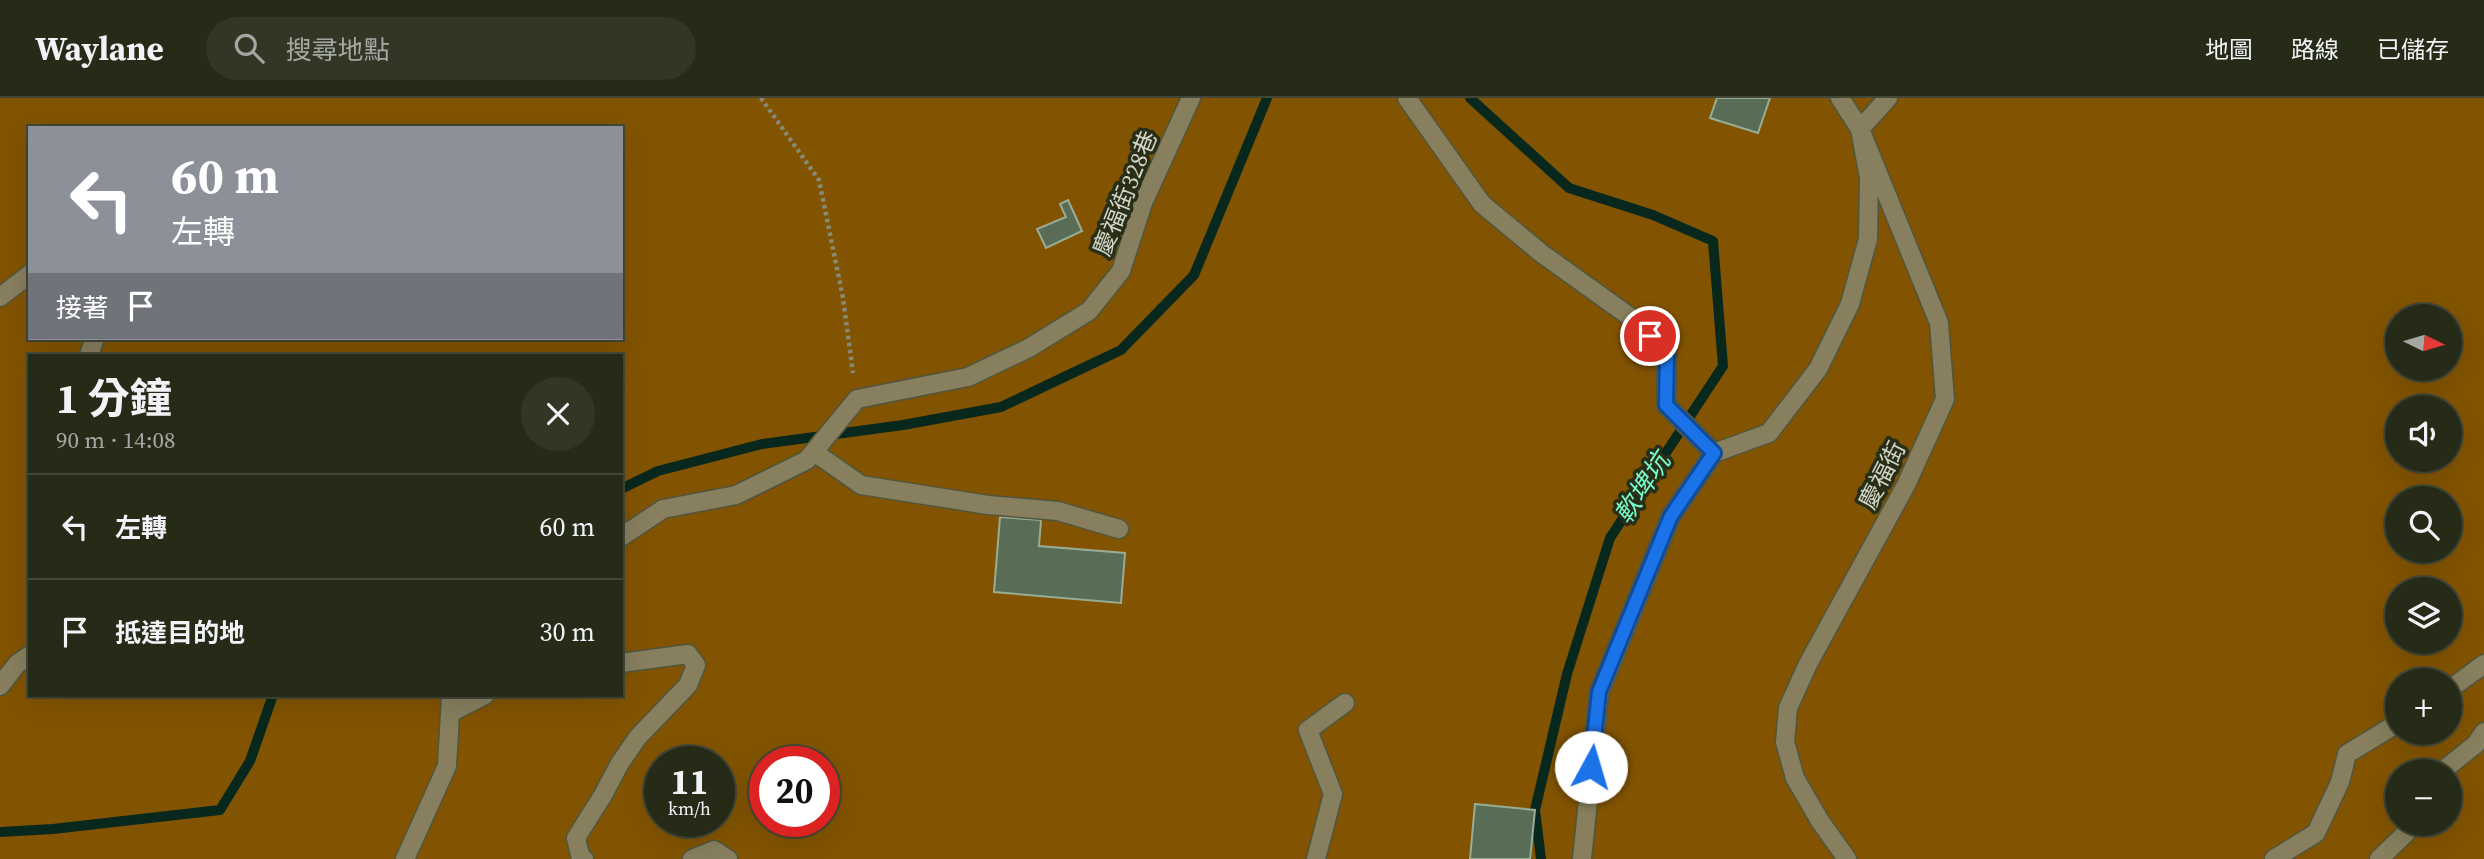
<!DOCTYPE html>
<html lang="zh-TW">
<head>
<meta charset="utf-8">
<style>
	body { margin:0; font-family:"Source Serif 4","Noto Sans TC",serif; background:#323725; color:#f1f3f6; height:100vh; display:flex; flex-direction:column; font-size:26px; white-space:nowrap }
	* { box-sizing:border-box; margin:0 }
	p { font-size:23px; color:#a4a7a2 }
	.icon { flex:none; width:38px; height:38px; fill:none; stroke:currentColor; stroke-width:2; stroke-linecap:round; stroke-linejoin:round }
	.map { position:relative; flex:1; overflow:hidden }
	.side { position:absolute; left:28px; top:256px; width:595px; height:343px; display:flex; flex-direction:column; background:#262b18; border-radius:0px; box-shadow:0 7px 28px #0002,0 0 0 2px #424737 }
	.side>* { flex:none }
	.hud { position:absolute; left:28px; top:28px; width:595px; height:214px; border-radius:0px; box-shadow:0 7px 28px #0002,0 0 0 2px #424737; background:#8c9099; color:#fff; overflow:hidden }
	.needle { width:46px; rotate:95deg }
	.controls { position:absolute; left:2385px; top:206px; display:grid; gap:14px }
	.controls a { display:grid; place-items:center; width:77px; height:77px; border-radius:50%; background:#262b18; box-shadow:0 7px 28px #0002,0 0 0 2px #424737; font-size:35px }
	.speed { position:absolute; left:644px; top:648px; display:flex; gap:14px; font-size:35px; font-weight:700; text-align:center }
	.speed>* { display:grid; place-content:center; width:91px; height:91px; border-radius:50%; background:#262b18; box-shadow:0 7px 28px #0002,0 0 0 2px #424737; line-height:1 }
	.speed small { font-size:18px; font-weight:400 }
	.speed .limit { border:10px solid #d22; background:#fff; color:#111 }
	.pin { position:absolute; display:grid; place-items:center; width:60px; height:60px; color:#fff; margin:-30px; border:4px solid #fff; border-radius:50%; box-shadow:0 2px 7px #0007 }
	.me { position:absolute; width:77px; margin:-38px; rotate:6deg; stroke-linejoin:round; filter:drop-shadow(0 0 5px #0008) }
	.turn { display:flex; align-items:center; gap:24px; height:147px; padding:0 28px; font-size:32px }
	.turn .icon { width:91px; height:91px; stroke-width:2.5 }
	.turn b { display:block; font-size:49px; line-height:60px }
	.then { display:flex; align-items:center; height:66px; padding:0 28px; background:#0003; gap:14px; font-size:26px }
	.round { display:grid; place-items:center; flex:none; width:74px; height:74px; border-radius:37px; background:#323725 }
	.head { display:flex; align-items:center; justify-content:space-between; height:119px; padding:0 28px }
	h1 { font-size:42px; font-weight:700; line-height:52px }
	ul { padding:0; list-style:none }
	li { display:flex; align-items:center; gap:21px; height:105px; padding:0 28px; border-top:2px solid #424737 }
	li div { flex:1 }
	li b { display:block; font-size:26px }
	li em { font-style:normal }
	header { display:flex; align-items:center; gap:42px; box-sizing:border-box; height:98px; padding:0 35px; background:#262b18; border-bottom:2px solid #424737 }
	header strong { font-size:33px }
	nav { display:flex; gap:38px; margin-inline-start:auto; font-size:24px }
	.search { width:490px; height:63px; background:#323725; display:flex; align-items:center; gap:18px; box-sizing:border-box; padding:0 24px; border-radius:38px; color:#a4a7a2; font-size:26px }
	.map>svg:first-child { display:block }
	.green { fill:#825401; fill-rule:evenodd }
	.lines { fill:none; stroke-linecap:round; stroke-linejoin:round }
	.stream { stroke:#09281d; stroke-width:10 }
	.building { fill:#586c56; stroke:#98ad96; stroke-width:2 }
	.minor-casing { stroke:#4f553e; stroke-width:21 }
	.path { stroke:#868b77; stroke-width:4.5; stroke-dasharray:3.5 3.5; stroke-linecap:butt }
	.minor { stroke:#877f5e; stroke-width:18 }
	.route-casing { stroke:#114b97; stroke-width:18 }
	.route { stroke:#1a73e8; stroke-width:12 }
	.labels { text-anchor:middle; dominant-baseline:central; stroke-width:7; stroke-linejoin:round; paint-order:stroke }
	.street-label { font-size:24px; fill:#d1d5c6; stroke:#292e17 }
	.water-label { font-size:26px; font-style:italic; fill:#78fdcd; stroke:#292e17 }
</style>
</head>
<body>
<header>
<strong>Waylane</strong>
<div class="search"><svg class="icon" aria-label="search" viewBox="0 0 24 24"><circle cx="10" cy="10" r="6"/><path d="M15 15l6 6"/></svg>搜尋地點</div>
<nav><a>地圖</a><a>路線</a><a>已儲存</a></nav>
</header>
<div class="map">
<svg width="2484" height="761" viewBox="0 0 2484 761">
	<rect width="100%" height="100%" fill="#333920"/>
	<!-- green -->
	<path class="green" d="M0,0H2484V761H0ZM30,30H621V240H30ZM2398,219H2450V271H2398ZM30,257H621V597H30ZM2398,310H2450V362H2398ZM2398,401H2450V453H2398ZM2398,492H2450V544H2398ZM2398,583H2450V635H2398ZM660,663H719V723H660ZM765,663H824V723H765ZM2398,674H2450V726H2398Z"/>
	<g class="lines">
		<!-- stream -->
		<g class="stream">
			<polyline points="1470,0 1569,90 1653,117 1713,143 1723,268 1610,440 1567,576 1535,712 1541,761"/>
			<polyline points="621,391 658,373 762,346 903,327 1001,309 1121,252 1194,177 1267,0"/>
			<polyline points="0,734 53,731 220,712 250,663 273,597"/>
		</g>
	</g>
	<!-- building -->
	<g class="building">
		<polygon points="1717,0 1770,0 1758,35 1710,20"/>
		<polygon points="1068,102 1082,133 1046,150 1037,131 1066,119 1060,106"/>
		<polygon points="1000,419 1041,422 1039,448 1125,455 1121,505 994,494"/>
		<polygon points="1475,706 1535,712 1530,761 1470,761"/>
	</g>
	<g class="lines">
		<defs>
			<g id="minor">
				<polyline points="1407,0 1482,106 1541,155 1633,221 1667,255 1666,307 1714,355 1769,335 1818,271 1850,206 1868,141 1869,80 1860,31 1888,0"/>
				<polyline points="1840,0 1860,31 1939,225 1945,301 1906,387 1808,566 1788,610 1785,644 1795,680 1820,723 1847,761"/>
				<polyline points="0,199 30,176"/>
				<polyline points="89,257 95,240"/>
				<polyline points="814,354 861,387 988,407 1058,413 1119,431"/>
				<polyline points="621,439 663,411 736,397 807,362 857,301 968,279 1029,250 1089,213 1121,173 1143,105 1191,0"/>
				<polyline points="0,588 17,566 30,557"/>
				<polyline points="2450,591 2484,566"/>
				<polyline points="450,615 485,597"/>
				<polyline points="2441,674 2476,646 2484,634"/>
				<polyline points="405,761 447,668 451,597"/>
				<polyline points="584,761 580,757 576,740 603,697 620,665 638,639 688,587 696,567 688,556 621,565"/>
				<polyline points="692,761 714,752 728,761"/>
				<polyline points="1316,761 1333,696 1308,632 1345,605"/>
				<polyline points="1582,761 1599,595 1671,418 1714,355"/>
				<polyline points="2274,761 2316,735 2340,684 2347,656 2398,625"/>
				<polyline points="2379,761 2406,735 2410,726"/>
			</g>
		</defs>
		<!-- minor casing -->
		<use href="#minor" class="minor-casing"/>
		<!-- path -->
		<polyline class="path" points="761,0 819,82 843,200 853,275"/>
		<!-- minor -->
		<use href="#minor" class="minor"/>
	</g>
	<g class="lines">
		<defs>
			<polyline id="route" points="1591,669 1599,594 1671,418 1714,355 1666,307 1667,256 1650,238"/>
		</defs>
		<!-- route casing -->
		<use href="#route" class="route-casing"/>
		<!-- route -->
		<use href="#route" class="route"/>
	</g>
	<g class="labels">
		<!-- street labels -->
		<g class="street-label">
			<text transform="translate(1125 95) rotate(-68)">慶福街328巷</text>
			<text transform="translate(1882 377) rotate(-63)">慶福街</text>
		</g>
		<!-- water labels -->
		<g class="water-label">
			<text transform="translate(1642 390) rotate(-57)">軟埤坑</text>
		</g>
	</g>
</svg>
<div class="controls">
<a><svg class="needle" viewBox="-14 -14 28 28"><path d="M0-13l5 13h-10z" fill="#e53935"/><path d="M0 13l5-13h-10z" fill="#a4a7a2"/></svg></a>
<a><svg class="icon" aria-label="sound" viewBox="0 0 24 24"><path d="M4 9h4l5-4v14l-5-4H4zM17 9q2 3 0 6"/></svg></a>
<a><svg class="icon" aria-label="search" viewBox="0 0 24 24"><circle cx="10" cy="10" r="6"/><path d="M15 15l6 6"/></svg></a>
<a><svg class="icon" aria-label="layers" viewBox="0 0 24 24"><path d="M12 4l9 5-9 5-9-5zM3 14l9 5 9-5"/></svg></a>
<a>+</a>
<a>−</a>
</div>
<div class="speed"><div>11<small>km/h</small></div><div class="limit">20</div></div>
<div class="pin" style="left:1650px;top:238px;background:#d93025"><svg class="icon" aria-label="arrive" viewBox="0 0 24 24"><path d="M6 21V4h12l-3 4 3 4H6"/></svg></div>
<svg class="me" style="left:1591px;top:669px" viewBox="-20 -20 40 40"><circle r="19" fill="#fff"/><path d="M0-13L10 11 0 6-10 11z" fill="#1a73e8"/></svg>
<div class="hud">
<div class="turn"><svg class="icon" aria-label="left" viewBox="0 0 24 24"><path d="M17 20v-9H6M10 6l-5 5 5 5"/></svg><div><b>60 m</b>左轉</div></div>
<div class="then">接著<svg class="icon" aria-label="arrive" viewBox="0 0 24 24"><path d="M6 21V4h12l-3 4 3 4H6"/></svg></div>
</div>
<section class="side">
<div class="head"><div><h1>1 分鐘</h1><p>90 m · 14:08</p></div><a class="round"><svg class="icon" aria-label="close" viewBox="0 0 24 24"><path d="M6 6l12 12M18 6L6 18"/></svg></a></div>
<ul>
<li><svg class="icon" aria-label="left" viewBox="0 0 24 24"><path d="M17 20v-9H6M10 6l-5 5 5 5"/></svg><div><b>左轉</b></div><em>60 m</em></li>
<li><svg class="icon" aria-label="arrive" viewBox="0 0 24 24"><path d="M6 21V4h12l-3 4 3 4H6"/></svg><div><b>抵達目的地</b></div><em>30 m</em></li>
</ul>
</section>
</div>
</body>
</html>
